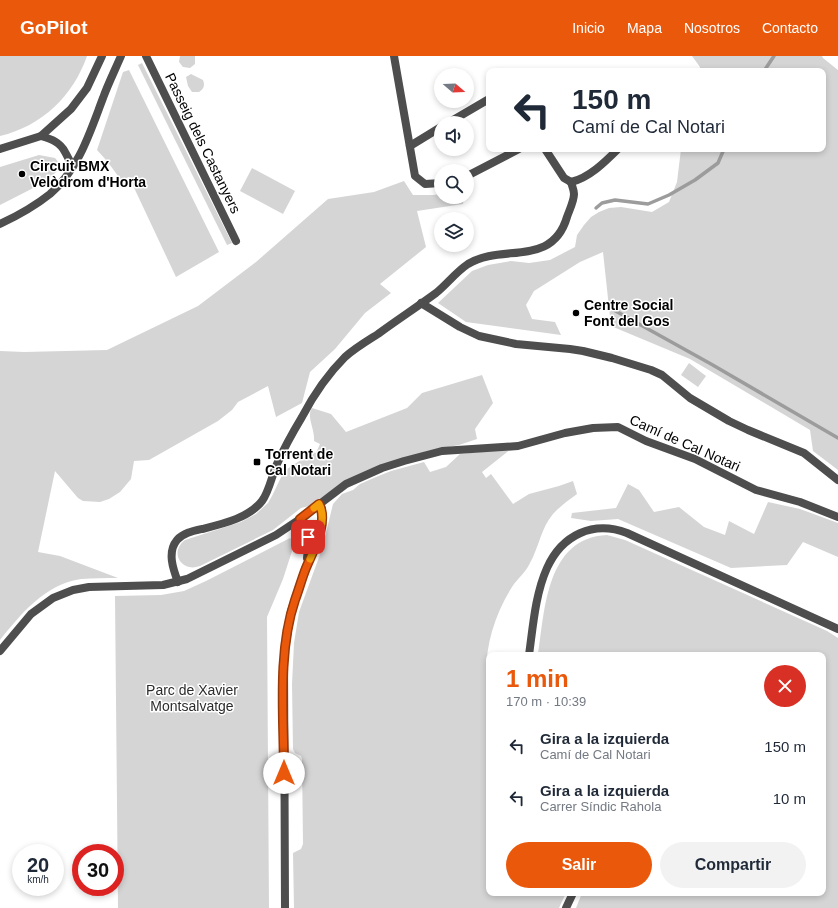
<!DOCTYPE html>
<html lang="es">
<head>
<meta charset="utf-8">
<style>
	body { margin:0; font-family:Helvetica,sans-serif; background:#f2f2f3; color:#1f2937; height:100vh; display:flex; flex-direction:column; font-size:15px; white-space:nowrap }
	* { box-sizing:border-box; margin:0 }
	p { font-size:13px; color:#747a83 }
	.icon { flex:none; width:22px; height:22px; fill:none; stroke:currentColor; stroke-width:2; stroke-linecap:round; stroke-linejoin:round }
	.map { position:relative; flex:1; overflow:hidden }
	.side { position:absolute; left:486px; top:596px; width:340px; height:244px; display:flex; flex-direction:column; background:#fff; border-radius:8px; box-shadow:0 2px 6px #0003 }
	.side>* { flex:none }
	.top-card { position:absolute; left:486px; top:12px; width:340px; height:84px; border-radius:8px; box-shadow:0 2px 6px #0003; background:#fff; color:#1f2937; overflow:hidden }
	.needle { width:26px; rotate:109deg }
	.fabs { position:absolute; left:434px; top:12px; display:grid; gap:8px }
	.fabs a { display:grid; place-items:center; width:40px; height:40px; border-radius:50%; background:#fff; box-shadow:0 2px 6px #0003; font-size:20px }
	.speed { position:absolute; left:12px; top:788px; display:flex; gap:8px; font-size:20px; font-weight:700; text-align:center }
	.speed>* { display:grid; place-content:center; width:52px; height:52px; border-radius:50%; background:#fff; box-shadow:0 2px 6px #0003; line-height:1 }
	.speed small { font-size:10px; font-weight:400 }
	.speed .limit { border:6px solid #d22; background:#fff; color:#111 }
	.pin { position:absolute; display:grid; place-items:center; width:34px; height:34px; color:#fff; margin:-17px; border-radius:8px; box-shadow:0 2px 6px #0006 }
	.me { position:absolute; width:44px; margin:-22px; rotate:0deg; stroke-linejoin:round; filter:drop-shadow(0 0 3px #0008) }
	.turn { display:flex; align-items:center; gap:14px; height:84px; padding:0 20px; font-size:18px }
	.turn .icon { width:52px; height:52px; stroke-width:2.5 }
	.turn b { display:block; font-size:28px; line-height:34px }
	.round { display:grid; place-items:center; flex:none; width:42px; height:42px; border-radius:21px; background:#f2f2f3 }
	.overview { display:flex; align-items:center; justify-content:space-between; height:68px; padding:0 20px }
	h1 { font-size:24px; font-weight:800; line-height:30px; color:#ea580c }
	.cta { display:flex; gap:8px; margin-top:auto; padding:8px 20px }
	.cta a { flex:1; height:46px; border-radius:24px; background:#ea580c; color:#fff; font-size:16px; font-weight:800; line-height:46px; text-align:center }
	.cta a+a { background:#f2f2f3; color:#1f2937 }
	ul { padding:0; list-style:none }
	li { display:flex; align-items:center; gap:12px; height:52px; padding:0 20px }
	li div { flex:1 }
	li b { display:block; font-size:15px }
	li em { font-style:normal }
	header { display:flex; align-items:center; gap:24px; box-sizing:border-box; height:56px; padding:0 20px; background:#ea580c; color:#fff }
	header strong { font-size:19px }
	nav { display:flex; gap:22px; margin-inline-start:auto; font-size:14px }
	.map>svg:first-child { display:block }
	.green { fill:#d5d5d5 }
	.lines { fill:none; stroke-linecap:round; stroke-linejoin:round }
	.stream { stroke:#9c9c9c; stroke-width:3.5 }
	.minor { stroke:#4e4e4e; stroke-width:8 }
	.tertiary { stroke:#4e4e4e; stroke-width:8 }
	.route-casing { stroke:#983908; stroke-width:10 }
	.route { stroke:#ea580c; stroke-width:7 }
	.slow { stroke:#f59e0b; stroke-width:7 }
	.poi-dot { fill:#000; stroke:#fff; stroke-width:1.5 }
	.labels { text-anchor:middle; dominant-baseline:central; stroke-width:3; stroke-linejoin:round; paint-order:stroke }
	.street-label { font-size:14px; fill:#000; stroke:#fff }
	.poi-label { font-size:14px; font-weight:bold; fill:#000; stroke:#fff; text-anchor:start }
	.park-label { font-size:14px; fill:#2c2c2c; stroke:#fff }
</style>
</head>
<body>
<header>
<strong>GoPilot</strong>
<nav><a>Inicio</a><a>Mapa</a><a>Nosotros</a><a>Contacto</a></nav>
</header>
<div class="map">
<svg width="838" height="852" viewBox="0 0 838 852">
	<rect width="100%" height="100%" fill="#fff"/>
	<!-- green -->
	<g class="green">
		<path d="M0,0H87C73,40 42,70 0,80Z"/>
		<polygon points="180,0 195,0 195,8 190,12 183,11 179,6"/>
		<polygon points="692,0 822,0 823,2 838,14 838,414 813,395 810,374 690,303 611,270 603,196 580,206 534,235 526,249 532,263 555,266 561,279 466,266 438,247 472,215 488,209 511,205 529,207 550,204 575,191 577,179 584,169 591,161 599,156 609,152 621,151 652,156 669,146 677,126 681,93 823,93 823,15 699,15 700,11"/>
		<polygon points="142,7 232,187 227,189 138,9"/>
		<polygon points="129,14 219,196 176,221 129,121 121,124 107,105 97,94 123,16"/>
		<path d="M191,18L203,24C205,29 204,33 199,36H192L188,30L186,21Z"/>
		<polygon points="39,99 55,102 59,107 58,114 47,125 0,149 0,111"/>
		<polygon points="252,112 295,135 283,158 240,135"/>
		<path d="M404,125L413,139H433L441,138V141H464L463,148L417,155L426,191L380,228L391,237L365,257L335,293L310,316L302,347L276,361L268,330L238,346L232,354L218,365L149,404L134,405L131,423L120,436L109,443L100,446L83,445L78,442L55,415L38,496L60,500L118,522C106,522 93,522 81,523C45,528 21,558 0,584V295L24,296L107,294L198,250L256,206L328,143L374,136Z"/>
		<polygon points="689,307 706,320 698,331 681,319"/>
		<path d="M482,319L493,347L475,373L477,383L459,389L427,395L334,433L309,450L301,452L273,474L200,510C181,517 169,496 185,484L241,466L256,458L268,447L272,440L284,415L301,404L310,395L316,397L320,388L314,385C315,372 306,361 312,352L331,358L346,376L407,352L422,337Z"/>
		<path d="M511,393L482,416L486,422L491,418L513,448L529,438L559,430L573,425L577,438C569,444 560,450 553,458C541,472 539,491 530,507C526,516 517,523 512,531C490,566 481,606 489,647V837H566L559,852H294L293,797L301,793L303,788L302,703L301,700L295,697L293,693L292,628L294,587L299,556L322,493L333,448L342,438L353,434L360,428L376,421L391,415L424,406L430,416L446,411L460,398Z"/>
		<polygon points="628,428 639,434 654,456 679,451 704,471 725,479 729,465 754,478 768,446 800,453 838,467 838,501 803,486 787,509 731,512 618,463 591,465 571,462 572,457 616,452"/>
		<path d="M607,479L625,484L827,575L838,582V852H576L582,837H823V599H538C545,554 546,482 607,479Z"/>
		<polygon points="290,482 294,485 294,489 283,523 267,561 269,852 118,852 115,540 161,539 184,535 206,525"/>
	</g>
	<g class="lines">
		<!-- stream -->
		<g class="stream">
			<polyline points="764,15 774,0"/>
			<polyline points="596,152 602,147 615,144 648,148 669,139 695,124 718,107 724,93"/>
			<polyline points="612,253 711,308 838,382"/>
		</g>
		<!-- minor -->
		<g class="minor">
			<polyline points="146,0 236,185"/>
			<polyline points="394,0 415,120 425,128 441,127"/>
			<polyline points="448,67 489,43"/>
			<path d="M41,80C51,83 60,86 65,96C68,101 69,105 73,110"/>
			<polyline points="410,90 441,71"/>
			<polyline points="0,93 41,80 71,53 87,32 102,0"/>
			<polyline points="545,93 564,122 571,126"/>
			<polyline points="467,120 519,93"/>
			<path d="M571,126C589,122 605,106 618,93"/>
			<path d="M0,168C17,160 35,150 50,138C79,113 90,76 103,42C108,28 115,14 121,0"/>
			<polyline points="421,247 460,271 479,280 516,288 570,293 583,295 612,302 651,314 662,319 690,342 729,365 748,374 804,397 838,424"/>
			<path d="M300,463C308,475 309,488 307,502"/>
			<path d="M178,526C173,513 167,496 177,484C183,477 193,475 202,473C222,468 249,462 262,445C269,436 272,419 277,408C284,392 293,376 302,361C313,340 328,318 345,301C355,292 367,285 378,278C397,264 417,251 436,237C447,228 456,216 468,208C502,187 552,212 567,161C569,155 574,145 574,138C574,134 572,130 571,126"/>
			<polyline points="0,595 31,558 53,542 73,534 89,531 163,529 187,523 276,479 300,463 346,428 382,412 404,405 442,395 518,390 565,377 593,372 618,371 646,385 695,403 756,434 800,446 838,461"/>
			<polyline points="285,852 284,600 291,555 305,513 318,484 320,476 322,453 319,448"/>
		</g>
		<!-- tertiary -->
		<g class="tertiary">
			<path d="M529,599C533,571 535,539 547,512C562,479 593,464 627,477L838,573"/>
			<polyline points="566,852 573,837"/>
		</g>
	</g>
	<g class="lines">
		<defs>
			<path id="route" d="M284,717C284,662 277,597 295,544C299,533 302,522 306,512C313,495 329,466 319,448L300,463L304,469L308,481"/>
		</defs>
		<!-- route casing -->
		<use href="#route" class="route-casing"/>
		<!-- route -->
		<use href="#route" class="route"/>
		<!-- slow -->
		<path class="slow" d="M310,503C316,489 328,464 319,448L314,452"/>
	</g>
	<!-- markers -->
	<g class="poi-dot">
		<circle cx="22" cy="118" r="4"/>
		<circle cx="576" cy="257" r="4"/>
		<rect x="253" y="402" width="8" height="8" rx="2"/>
	</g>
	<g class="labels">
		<!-- street labels -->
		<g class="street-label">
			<text transform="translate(203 87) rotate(64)">Passeig dels Castanyers</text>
			<text transform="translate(685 387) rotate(24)">Camí de Cal Notari</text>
		</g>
		<!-- poi labels -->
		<g class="poi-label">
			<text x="30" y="110">Circuit BMX<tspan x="30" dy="16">Velòdrom d'Horta</tspan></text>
			<text x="584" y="249">Centre Social<tspan x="584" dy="16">Font del Gos</tspan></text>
			<text x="265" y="398">Torrent de<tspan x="265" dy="16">Cal Notari</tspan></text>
		</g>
		<!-- park labels -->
		<g class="park-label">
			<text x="192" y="634">Parc de Xavier<tspan x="192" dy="16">Montsalvatge</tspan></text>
		</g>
	</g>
</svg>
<div class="fabs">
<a><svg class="needle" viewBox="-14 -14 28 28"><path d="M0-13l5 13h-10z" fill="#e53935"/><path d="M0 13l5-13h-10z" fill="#747a83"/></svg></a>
<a><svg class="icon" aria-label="sound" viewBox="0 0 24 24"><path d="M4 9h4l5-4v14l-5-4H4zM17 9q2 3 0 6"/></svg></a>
<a><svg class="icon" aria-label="search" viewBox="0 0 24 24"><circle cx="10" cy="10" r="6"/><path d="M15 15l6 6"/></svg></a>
<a><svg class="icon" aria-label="layers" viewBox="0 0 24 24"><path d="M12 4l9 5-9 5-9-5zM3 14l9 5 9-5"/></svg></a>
</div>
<div class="speed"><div>20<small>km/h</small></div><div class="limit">30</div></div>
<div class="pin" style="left:308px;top:481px;background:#d93025"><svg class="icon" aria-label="arrive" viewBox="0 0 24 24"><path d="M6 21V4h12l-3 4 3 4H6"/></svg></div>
<svg class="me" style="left:284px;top:717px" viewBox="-20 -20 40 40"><circle r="19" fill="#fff"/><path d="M0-13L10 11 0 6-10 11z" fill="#ea580c"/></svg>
<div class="top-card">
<div class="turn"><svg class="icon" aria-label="left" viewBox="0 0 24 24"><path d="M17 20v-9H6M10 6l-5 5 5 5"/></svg><div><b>150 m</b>Camí de Cal Notari</div></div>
</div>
<section class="side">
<div class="overview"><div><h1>1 min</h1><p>170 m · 10:39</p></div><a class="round" style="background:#d93025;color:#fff"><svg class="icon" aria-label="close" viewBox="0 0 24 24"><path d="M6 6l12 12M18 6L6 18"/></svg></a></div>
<ul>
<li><svg class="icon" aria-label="left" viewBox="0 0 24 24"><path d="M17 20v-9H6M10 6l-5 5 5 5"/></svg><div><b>Gira a la izquierda</b><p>Camí de Cal Notari</p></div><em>150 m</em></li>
<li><svg class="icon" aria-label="left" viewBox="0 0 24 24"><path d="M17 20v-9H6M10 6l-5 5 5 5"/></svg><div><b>Gira a la izquierda</b><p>Carrer Síndic Rahola</p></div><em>10 m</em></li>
</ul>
<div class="cta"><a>Salir</a><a>Compartir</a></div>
</section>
</div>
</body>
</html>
